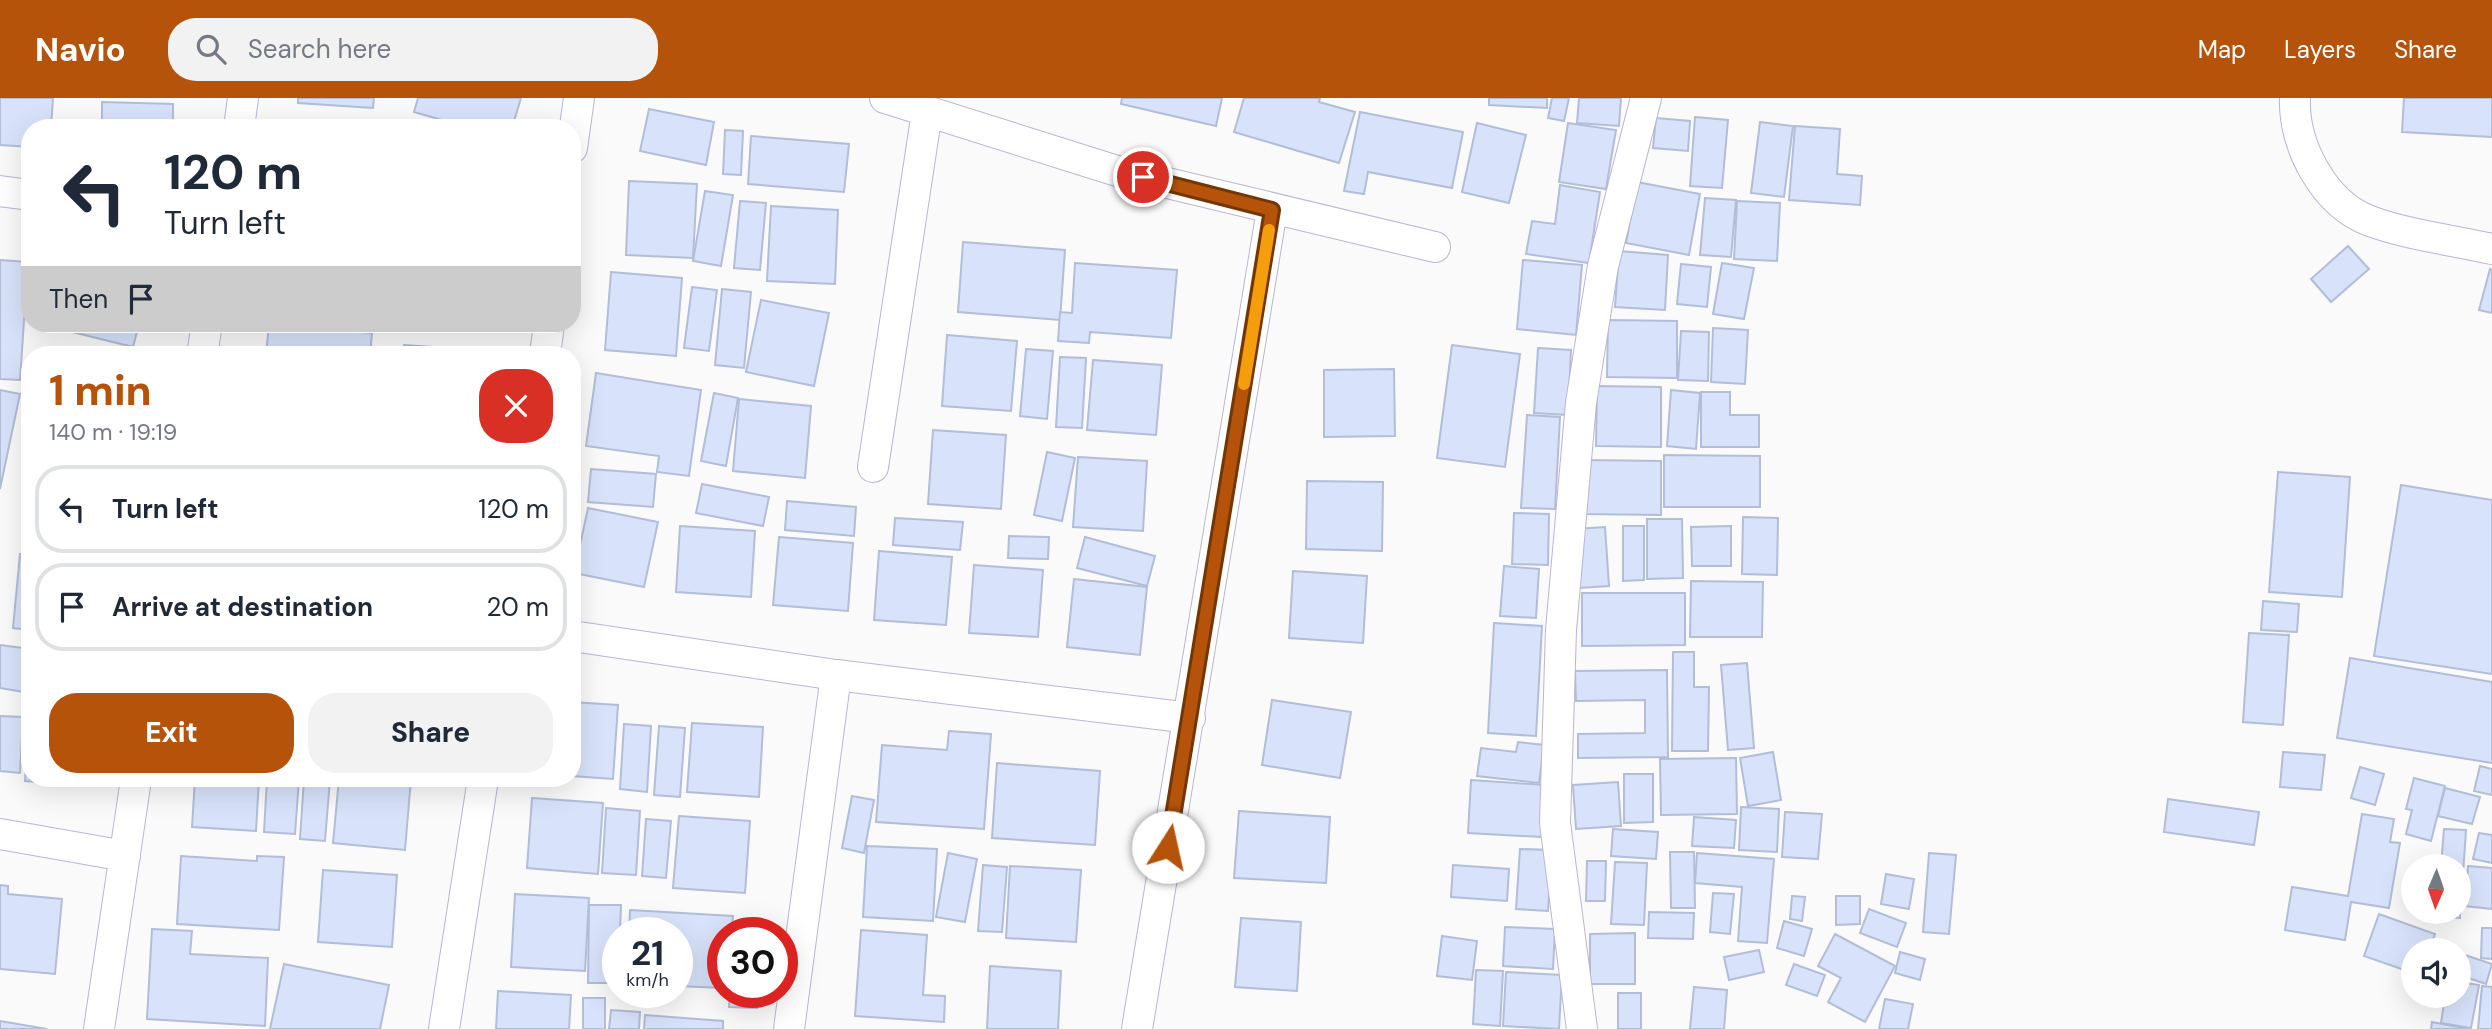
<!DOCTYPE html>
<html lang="en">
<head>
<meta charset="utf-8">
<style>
	body { margin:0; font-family:"DM Sans",sans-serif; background:#f2f2f3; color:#1f2937; height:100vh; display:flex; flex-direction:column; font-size:26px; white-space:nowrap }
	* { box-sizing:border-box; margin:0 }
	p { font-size:23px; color:#747a83 }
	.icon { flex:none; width:38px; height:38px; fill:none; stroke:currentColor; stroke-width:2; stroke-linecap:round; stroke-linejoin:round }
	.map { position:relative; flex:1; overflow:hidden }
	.sheet { position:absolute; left:21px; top:248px; width:560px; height:441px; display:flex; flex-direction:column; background:#fff; border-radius:28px; box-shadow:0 7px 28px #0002 }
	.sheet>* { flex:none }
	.top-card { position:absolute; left:21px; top:21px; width:560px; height:214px; border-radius:28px; box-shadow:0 7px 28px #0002; background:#fff; color:#1f2937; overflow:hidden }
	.needle { width:46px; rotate:182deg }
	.buttons { position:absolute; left:2401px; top:756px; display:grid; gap:14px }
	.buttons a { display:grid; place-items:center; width:70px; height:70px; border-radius:50%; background:#fff; box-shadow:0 7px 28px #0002; font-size:35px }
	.speed { position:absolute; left:602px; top:819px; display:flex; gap:14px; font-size:35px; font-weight:700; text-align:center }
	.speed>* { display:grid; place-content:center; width:91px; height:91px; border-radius:50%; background:#fff; box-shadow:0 7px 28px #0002; line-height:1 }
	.speed small { font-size:18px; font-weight:400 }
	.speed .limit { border:10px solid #d22; background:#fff; color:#111 }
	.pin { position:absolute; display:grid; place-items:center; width:60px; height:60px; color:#fff; margin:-30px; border:4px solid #fff; border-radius:50%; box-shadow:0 2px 7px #0007 }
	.me { position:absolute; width:77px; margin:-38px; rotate:10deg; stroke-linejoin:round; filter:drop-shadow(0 0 5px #0008) }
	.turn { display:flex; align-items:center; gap:24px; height:147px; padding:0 28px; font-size:32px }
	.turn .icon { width:91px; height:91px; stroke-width:2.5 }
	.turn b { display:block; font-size:49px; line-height:60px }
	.then { display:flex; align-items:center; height:66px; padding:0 28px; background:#0003; gap:14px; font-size:26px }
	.round { display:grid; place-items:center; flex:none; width:74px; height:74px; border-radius:28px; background:#f2f2f3 }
	.head { display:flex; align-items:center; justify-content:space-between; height:119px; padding:0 28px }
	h1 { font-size:42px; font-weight:800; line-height:52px; color:#b45309 }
	.cta { display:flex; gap:14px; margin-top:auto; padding:14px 28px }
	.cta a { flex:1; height:80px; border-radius:28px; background:#b45309; color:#fff; font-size:28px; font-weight:800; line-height:80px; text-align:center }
	.cta a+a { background:#f2f2f3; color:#1f2937 }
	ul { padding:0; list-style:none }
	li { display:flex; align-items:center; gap:21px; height:88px; margin:0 14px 10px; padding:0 14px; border:4px solid #e0e1e3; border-radius:28px }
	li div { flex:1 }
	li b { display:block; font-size:26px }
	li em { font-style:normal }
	header { display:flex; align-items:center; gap:42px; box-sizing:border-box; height:98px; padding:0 35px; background:#b45309; color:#fff }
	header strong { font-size:33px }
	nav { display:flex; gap:38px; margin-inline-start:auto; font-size:24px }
	.search { width:490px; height:63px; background:#f2f2f3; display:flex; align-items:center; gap:18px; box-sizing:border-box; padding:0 24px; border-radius:28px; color:#747a83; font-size:26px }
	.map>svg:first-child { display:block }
	.building { fill:#d8e3fb; stroke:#b2bdd7; stroke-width:2 }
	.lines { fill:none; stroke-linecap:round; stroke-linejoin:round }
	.minor-casing { stroke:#b9b6d2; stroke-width:32 }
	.minor { stroke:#fff; stroke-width:30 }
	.route-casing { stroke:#753606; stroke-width:18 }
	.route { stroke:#b45309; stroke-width:12 }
	.slow { stroke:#f59e0b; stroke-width:12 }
</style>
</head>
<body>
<header>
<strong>Navio</strong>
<div class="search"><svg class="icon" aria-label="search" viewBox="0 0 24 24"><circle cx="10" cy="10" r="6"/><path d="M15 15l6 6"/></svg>Search here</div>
<nav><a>Map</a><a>Layers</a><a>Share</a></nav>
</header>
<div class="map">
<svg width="2492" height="931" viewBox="0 0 2492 931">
	<rect width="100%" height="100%" fill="#fafafa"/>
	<!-- building -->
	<g class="building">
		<polygon points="0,0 53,0 51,30 30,30 30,49 0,47"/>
		<polygon points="298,0 374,0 373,10 298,5"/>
		<polygon points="418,0 521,0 512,30 470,30 414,14"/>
		<polygon points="1122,0 1222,0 1216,28 1121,6"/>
		<polygon points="1244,0 1320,0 1319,4 1355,14 1339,65 1234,34"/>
		<polygon points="1489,0 1547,0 1547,10 1489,7"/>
		<polygon points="1552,0 1569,0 1564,23 1548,20"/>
		<polygon points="1579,0 1621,0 1619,28 1577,25"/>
		<polygon points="2404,0 2492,0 2492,39 2402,34"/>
		<polygon points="102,4 173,6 173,30 102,30"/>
		<polygon points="649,11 714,24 706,67 640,53"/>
		<polygon points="1360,14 1463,34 1452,90 1368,74 1364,96 1344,93"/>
		<polygon points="1695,19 1728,22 1722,90 1690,88"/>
		<polygon points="1656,20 1690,23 1688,53 1653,50"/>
		<polygon points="1760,24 1793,28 1784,99 1751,95"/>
		<polygon points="1477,25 1526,37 1509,105 1462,94"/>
		<polygon points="1568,25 1616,32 1606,91 1559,84"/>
		<polygon points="1795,28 1840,31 1837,76 1862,78 1860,107 1789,102"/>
		<polygon points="725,32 743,33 741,77 723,76"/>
		<polygon points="751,38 849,46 844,94 748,86"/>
		<polygon points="629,83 697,86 693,160 626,157"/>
		<polygon points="1637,84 1700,96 1689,157 1626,145"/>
		<polygon points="1560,87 1600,94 1589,165 1526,156 1532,123 1555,126"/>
		<polygon points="705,93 733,97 721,168 693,163"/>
		<polygon points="1705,100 1736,102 1731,159 1700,157"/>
		<polygon points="740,103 766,105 760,172 734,170"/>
		<polygon points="1737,103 1780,105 1777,163 1734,161"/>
		<polygon points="771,108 838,112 835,186 767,183"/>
		<polygon points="963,144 1065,152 1060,222 958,214"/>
		<polygon points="2348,148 2369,171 2331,204 2311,181"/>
		<polygon points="1619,153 1668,157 1665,212 1615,209"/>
		<polygon points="0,162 28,164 20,282 0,281"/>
		<polygon points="1523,162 1582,167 1576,237 1517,231"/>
		<polygon points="1075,165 1177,172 1171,240 1090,234 1089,245 1058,243 1060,214 1072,215"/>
		<polygon points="1722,165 1754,170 1744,221 1713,216"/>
		<polygon points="1681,166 1711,169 1707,209 1677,206"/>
		<polygon points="2490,171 2492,172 2492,215 2479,212"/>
		<polygon points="611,174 682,180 676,258 605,252"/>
		<polygon points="692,189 717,192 709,253 684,250"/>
		<polygon points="722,191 751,194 744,270 715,267"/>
		<polygon points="761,202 829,215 814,288 746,274"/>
		<polygon points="1608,222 1677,223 1677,280 1607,279"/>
		<polygon points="40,226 139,226 133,249"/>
		<polygon points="269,226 372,235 370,257 266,257"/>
		<polygon points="1713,230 1748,232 1745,286 1711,284"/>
		<polygon points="1681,233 1709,234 1708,283 1678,282"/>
		<polygon points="947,237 1017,243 1011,313 942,308"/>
		<polygon points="404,247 475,252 474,257 403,257"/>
		<polygon points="1452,247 1520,256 1505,369 1437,360"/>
		<polygon points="1538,250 1571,252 1568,317 1534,315"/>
		<polygon points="1026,251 1053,253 1047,321 1020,318"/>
		<polygon points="1060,259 1086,260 1082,330 1056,329"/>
		<polygon points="1093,262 1162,267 1156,337 1087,332"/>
		<polygon points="1394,271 1395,338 1324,339 1324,272"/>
		<polygon points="596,275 701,292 689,378 657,374 659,358 586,348"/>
		<polygon points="1597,288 1661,289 1661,349 1596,348"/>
		<polygon points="0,292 20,296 0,391"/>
		<polygon points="1671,292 1700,295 1696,351 1667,348"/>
		<polygon points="1701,294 1730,294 1730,317 1759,317 1759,349 1701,349"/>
		<polygon points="714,295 738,300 726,368 701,363"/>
		<polygon points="739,301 811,308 805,380 733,373"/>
		<polygon points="1527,317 1560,319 1555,411 1521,410"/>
		<polygon points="933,332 1006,337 1001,411 928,406"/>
		<polygon points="1047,354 1075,360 1062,423 1034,417"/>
		<polygon points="1664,357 1760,358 1760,409 1664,409"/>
		<polygon points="1078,359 1147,363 1143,433 1073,429"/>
		<polygon points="1584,362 1661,363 1661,417 1583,416"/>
		<polygon points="591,371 656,376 653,409 588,404"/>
		<polygon points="2278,374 2350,379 2342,499 2269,494"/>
		<polygon points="1307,383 1383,384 1382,453 1306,451"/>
		<polygon points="702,386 769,399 763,428 696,415"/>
		<polygon points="2401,387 2492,402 2492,576 2374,558"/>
		<polygon points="787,403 856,409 854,438 785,432"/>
		<polygon points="588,410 658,424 644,489 574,475"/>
		<polygon points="1514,415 1549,416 1548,467 1512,466"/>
		<polygon points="1743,419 1778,420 1777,477 1742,476"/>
		<polygon points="895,420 963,424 960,452 893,447"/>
		<polygon points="1647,421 1682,421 1683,480 1647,481"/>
		<polygon points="680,428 755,433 751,499 676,494"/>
		<polygon points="1623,428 1644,428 1644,482 1623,483"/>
		<polygon points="1731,428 1731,468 1692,468 1691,429"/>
		<polygon points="1605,429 1609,488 1579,490 1575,431"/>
		<polygon points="1009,438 1049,439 1048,461 1008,460"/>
		<polygon points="779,439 853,445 848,513 773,507"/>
		<polygon points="1085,439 1155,458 1147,488 1077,470"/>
		<polygon points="879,453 952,459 946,527 874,522"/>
		<polygon points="20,456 30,456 30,532 13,530"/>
		<polygon points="974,467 1043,472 1038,539 969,535"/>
		<polygon points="1504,468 1539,471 1536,520 1500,518"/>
		<polygon points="1293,473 1367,478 1363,545 1289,540"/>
		<polygon points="1074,481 1147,489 1140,557 1067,549"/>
		<polygon points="1691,483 1763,484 1762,539 1690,539"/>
		<polygon points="1582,495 1685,495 1685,547 1582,548"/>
		<polygon points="2263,503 2299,506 2297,534 2261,532"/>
		<polygon points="1494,525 1542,528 1536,638 1488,635"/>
		<polygon points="2249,535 2289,537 2283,627 2243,624"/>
		<polygon points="0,547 30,551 30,595 0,590"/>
		<polygon points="1673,554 1694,554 1694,589 1709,589 1708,653 1672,653"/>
		<polygon points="2350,560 2492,584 2492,665 2337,640"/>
		<polygon points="1747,565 1754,650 1728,652 1721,567"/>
		<polygon points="1667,572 1668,659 1578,660 1578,636 1645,635 1645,602 1576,603 1575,573"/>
		<polygon points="1272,602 1351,614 1340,680 1262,667"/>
		<polygon points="572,604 618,607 613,681 572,678"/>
		<polygon points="30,614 30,681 78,681 77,687 25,683"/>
		<polygon points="0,618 23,619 20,675 0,673"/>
		<polygon points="692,625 763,629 759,699 687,694"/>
		<polygon points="624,626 651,628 647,694 620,691"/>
		<polygon points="659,628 685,630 680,699 654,697"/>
		<polygon points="949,633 991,636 984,731 876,724 882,647 947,652"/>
		<polygon points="1518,644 1544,647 1539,685 1477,678 1481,650 1516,654"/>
		<polygon points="1773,654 1781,702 1748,708 1740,660"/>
		<polygon points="2283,654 2325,657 2321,692 2280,689"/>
		<polygon points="1736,660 1737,716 1661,717 1660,661"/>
		<polygon points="997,665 1100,673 1095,747 992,740"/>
		<polygon points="2480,668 2492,671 2492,697 2474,693"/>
		<polygon points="2360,669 2384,676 2375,707 2351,700"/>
		<polygon points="1624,676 1653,676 1653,724 1624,725"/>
		<polygon points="2414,680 2445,688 2431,743 2406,736 2412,712 2406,711"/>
		<polygon points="195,681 259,681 256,733 192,729"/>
		<polygon points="267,681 299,681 295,736 264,734"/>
		<polygon points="304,681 330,681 325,743 300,741"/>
		<polygon points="339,681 411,681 405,752 333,745"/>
		<polygon points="1471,682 1545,687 1542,739 1468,735"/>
		<polygon points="1618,684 1621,728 1576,731 1573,687"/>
		<polygon points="2445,690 2480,699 2472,726 2438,718"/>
		<polygon points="852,698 874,702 864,755 842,750"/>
		<polygon points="532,700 603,705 598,776 527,770"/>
		<polygon points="2168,701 2259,714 2254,747 2164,734"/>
		<polygon points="1741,709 1779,711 1777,754 1739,752"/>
		<polygon points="606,710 640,713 636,777 602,775"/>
		<polygon points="1239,713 1330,719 1326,785 1234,780"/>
		<polygon points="1785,714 1822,716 1818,761 1782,759"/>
		<polygon points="2362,716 2394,721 2390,744 2400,745 2389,810 2351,804 2345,842 2285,832 2292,789 2348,798"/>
		<polygon points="679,718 750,723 745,795 673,790"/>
		<polygon points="1694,719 1736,722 1734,750 1692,748"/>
		<polygon points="646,721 671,723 666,780 642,778"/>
		<polygon points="1613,731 1658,734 1656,761 1611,758"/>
		<polygon points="2444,731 2466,732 2460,820 2430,818 2430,814 2459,814 2459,768 2441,768"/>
		<polygon points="2479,735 2492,737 2492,765 2473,761"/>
		<polygon points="867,748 937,751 933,823 863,819"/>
		<polygon points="1520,751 1552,752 1548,813 1516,811"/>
		<polygon points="1670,754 1694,754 1695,810 1671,810"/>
		<polygon points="948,755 977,761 965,824 936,819"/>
		<polygon points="1697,755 1774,761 1767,845 1738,843 1742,789 1695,785"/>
		<polygon points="1929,755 1956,757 1949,836 1923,834"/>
		<polygon points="181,758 257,763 257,758 284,759 279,832 177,826"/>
		<polygon points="1587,763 1606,763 1605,803 1586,803"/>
		<polygon points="1615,764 1647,765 1644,827 1611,826"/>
		<polygon points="983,767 1007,769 1002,834 978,833"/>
		<polygon points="1453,767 1509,771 1507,803 1451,799"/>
		<polygon points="1010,768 1081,772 1076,844 1006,840"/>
		<polygon points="2468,768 2492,770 2492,811 2465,808"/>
		<polygon points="323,772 397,777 392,849 318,844"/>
		<polygon points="1886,776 1914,781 1909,811 1881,806"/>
		<polygon points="0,787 8,788 8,796 62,801 55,876 0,871"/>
		<polygon points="1713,795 1734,796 1730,836 1710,834"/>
		<polygon points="515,796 589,800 585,873 511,869"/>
		<polygon points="1792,798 1805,799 1802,823 1790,821"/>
		<polygon points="1836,798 1860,798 1860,826 1836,827"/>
		<polygon points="589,807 621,807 618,885 588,885"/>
		<polygon points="1869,811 1906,825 1897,849 1860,835"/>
		<polygon points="630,812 733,818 732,835 723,835 723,890 677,888 677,835 629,835"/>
		<polygon points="1649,814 1694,815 1693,841 1648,840"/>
		<polygon points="2379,816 2435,836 2429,852 2413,852 2413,875 2364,858"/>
		<polygon points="1241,820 1301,824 1297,893 1235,889"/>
		<polygon points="1784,823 1812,831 1804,858 1777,850"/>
		<polygon points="1505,829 1555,831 1553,871 1503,868"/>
		<polygon points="2482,830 2492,830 2492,861 2481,860"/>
		<polygon points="152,831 192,833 190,856 268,860 265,928 147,921"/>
		<polygon points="861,832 927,837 923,897 945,898 944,924 855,918"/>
		<polygon points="1635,835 1635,886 1590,886 1590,836"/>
		<polygon points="1835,836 1895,868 1865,924 1828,904 1841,880 1818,868"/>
		<polygon points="1442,838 1477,843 1472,882 1437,878"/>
		<polygon points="1759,852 1764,874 1729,882 1724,859"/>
		<polygon points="1900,854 1925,861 1920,882 1895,875"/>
		<polygon points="2459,855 2492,866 2486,886 2459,877"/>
		<polygon points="284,866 389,887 380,931 270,931"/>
		<polygon points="1794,866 1825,877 1817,898 1786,887"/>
		<polygon points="990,868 1061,873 1058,931 987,931"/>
		<polygon points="1476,872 1503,873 1500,928 1473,926"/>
		<polygon points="1506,874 1562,877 1559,931 1503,928"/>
		<polygon points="2459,884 2479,887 2471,930 2441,925 2445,898 2459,898"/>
		<polygon points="2482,888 2492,889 2492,931 2478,931"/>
		<polygon points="1694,889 1727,892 1724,931 1690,931"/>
		<polygon points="498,893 571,897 569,931 496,931"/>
		<polygon points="730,894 757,894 757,910 729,909"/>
		<rect x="1618" y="895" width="23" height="36"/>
		<rect x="583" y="900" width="22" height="31"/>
		<polygon points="1885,901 1913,906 1908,931 1879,931"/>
		<polygon points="611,912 640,914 639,931 609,931"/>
		<polygon points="645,917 723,923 723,931 644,931"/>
		<polygon points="0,923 47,931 0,931"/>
		<polygon points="2432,924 2468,931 2431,931"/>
	</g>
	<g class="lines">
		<defs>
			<g id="minor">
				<polyline points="885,0 1117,73 1435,149"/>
				<path d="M2295,0C2293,47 2324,106 2370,123C2408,137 2452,142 2492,151"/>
				<polyline points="239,30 243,0"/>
				<polyline points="572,50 579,0"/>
				<polyline points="0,93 30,97"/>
				<polyline points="202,257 207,226"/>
				<polyline points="545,257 549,226"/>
				<polyline points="873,369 927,14"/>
				<polyline points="572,538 836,577 1190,620"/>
				<polyline points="0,736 125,758"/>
				<polyline points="99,931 136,681"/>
				<polyline points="444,931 483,681"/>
				<polyline points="789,931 836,577"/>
				<polyline points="1137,931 1272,112"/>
				<polyline points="1582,931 1555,725 1561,532 1581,305 1603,168 1646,0"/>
			</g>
		</defs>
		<!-- minor casing -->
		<use href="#minor" class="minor-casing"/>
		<!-- minor -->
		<use href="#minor" class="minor"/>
	</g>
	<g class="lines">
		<defs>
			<polyline id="route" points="1143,79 1272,112 1168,749"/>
		</defs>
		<!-- route casing -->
		<use href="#route" class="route-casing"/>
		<!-- route -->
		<use href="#route" class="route"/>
		<!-- slow -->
		<polyline class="slow" points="1244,286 1269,132"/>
	</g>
</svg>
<div class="buttons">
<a><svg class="needle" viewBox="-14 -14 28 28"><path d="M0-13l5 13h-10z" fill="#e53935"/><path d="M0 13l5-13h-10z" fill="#747a83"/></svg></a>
<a><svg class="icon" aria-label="sound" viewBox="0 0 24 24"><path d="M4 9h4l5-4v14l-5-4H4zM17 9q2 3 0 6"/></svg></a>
</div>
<div class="speed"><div>21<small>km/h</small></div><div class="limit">30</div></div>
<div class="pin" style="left:1143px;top:79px;background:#d93025"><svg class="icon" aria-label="arrive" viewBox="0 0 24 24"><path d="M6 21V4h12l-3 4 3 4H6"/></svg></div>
<svg class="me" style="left:1168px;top:749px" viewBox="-20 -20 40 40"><circle r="19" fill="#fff"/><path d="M0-13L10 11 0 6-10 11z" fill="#b45309"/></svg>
<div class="top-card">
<div class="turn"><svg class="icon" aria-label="left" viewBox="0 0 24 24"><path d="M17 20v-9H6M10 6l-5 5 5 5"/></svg><div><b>120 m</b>Turn left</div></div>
<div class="then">Then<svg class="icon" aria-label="arrive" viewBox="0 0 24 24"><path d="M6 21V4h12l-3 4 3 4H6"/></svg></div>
</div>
<section class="sheet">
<div class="head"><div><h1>1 min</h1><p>140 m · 19:19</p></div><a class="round" style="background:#d93025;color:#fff"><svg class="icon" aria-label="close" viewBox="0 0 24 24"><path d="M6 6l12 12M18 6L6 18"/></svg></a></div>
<ul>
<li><svg class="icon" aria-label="left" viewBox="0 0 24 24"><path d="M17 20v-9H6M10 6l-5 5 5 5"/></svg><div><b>Turn left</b></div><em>120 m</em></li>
<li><svg class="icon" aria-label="arrive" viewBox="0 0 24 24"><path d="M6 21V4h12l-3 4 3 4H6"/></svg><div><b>Arrive at destination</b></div><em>20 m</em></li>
</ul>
<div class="cta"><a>Exit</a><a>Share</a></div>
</section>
</div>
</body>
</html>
